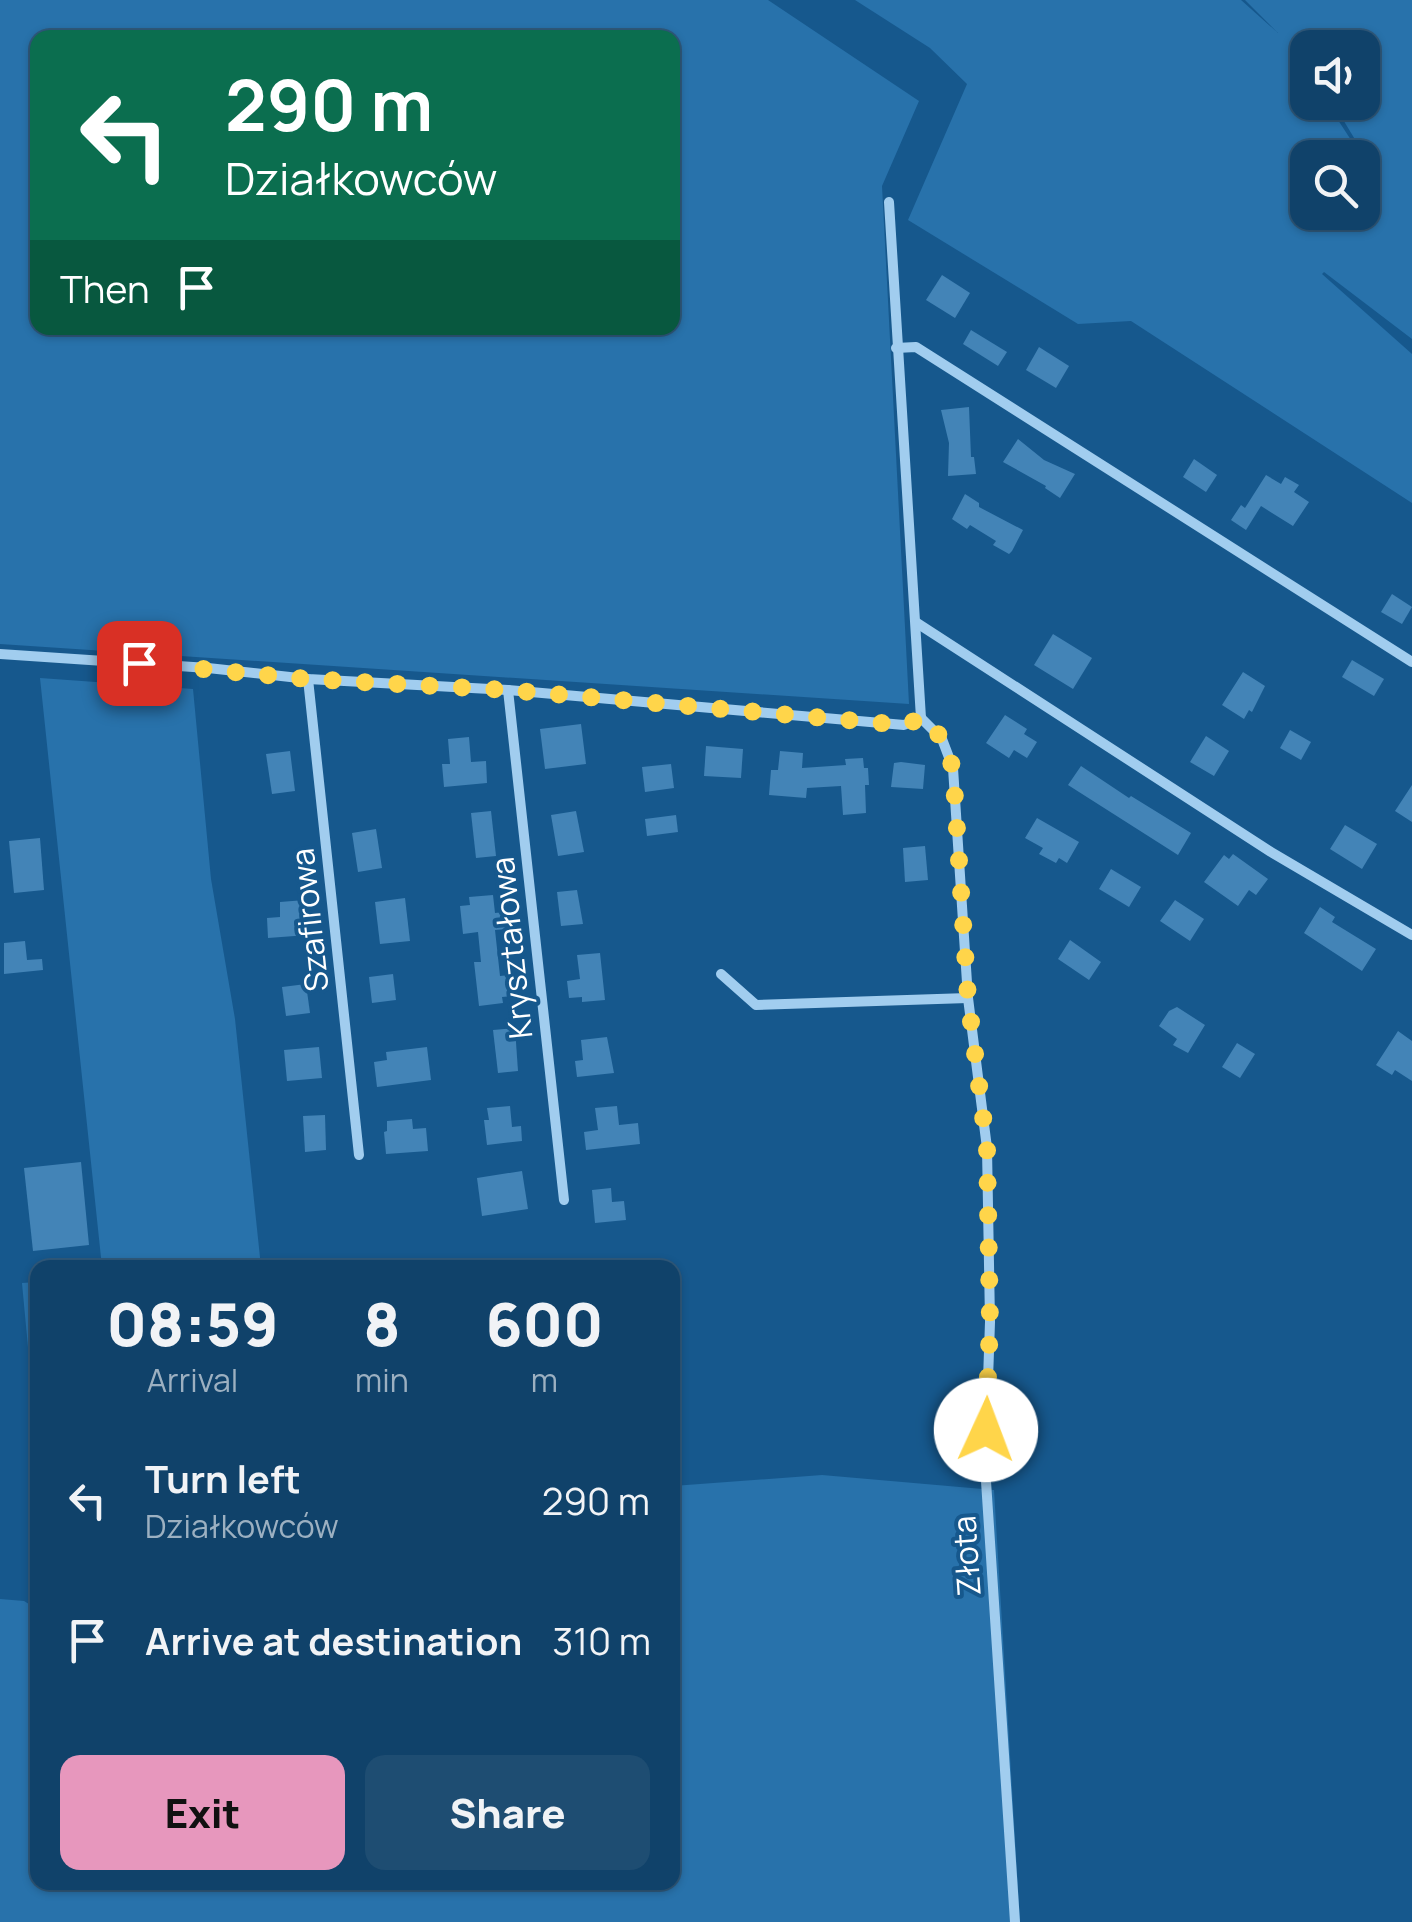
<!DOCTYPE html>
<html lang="en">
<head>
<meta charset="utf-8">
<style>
	body { margin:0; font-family:Manrope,sans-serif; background:#1e4d72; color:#f1f3f6; height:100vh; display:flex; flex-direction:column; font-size:38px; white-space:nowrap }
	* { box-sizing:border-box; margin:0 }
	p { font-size:32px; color:#9cb0c1 }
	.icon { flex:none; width:55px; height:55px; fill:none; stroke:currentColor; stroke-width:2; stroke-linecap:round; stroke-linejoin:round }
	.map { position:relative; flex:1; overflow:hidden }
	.side { position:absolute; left:30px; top:1260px; width:650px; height:630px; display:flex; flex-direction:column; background:#10426a; border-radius:20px; box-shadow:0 2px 8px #0004,0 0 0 2px #305b7e }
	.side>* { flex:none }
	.guide { position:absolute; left:30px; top:30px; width:650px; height:305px; border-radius:20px; box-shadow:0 2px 8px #0004,0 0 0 2px #305b7e; background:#0b6e4f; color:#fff; overflow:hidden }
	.tools { position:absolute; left:1290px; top:30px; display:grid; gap:20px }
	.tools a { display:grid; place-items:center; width:90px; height:90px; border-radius:20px; background:#10426a; box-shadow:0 2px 8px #0004,0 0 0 2px #305b7e; font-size:50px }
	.pin { position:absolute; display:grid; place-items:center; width:85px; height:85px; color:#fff; margin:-42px; border-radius:20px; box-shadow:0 5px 15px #0006 }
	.me { position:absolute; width:110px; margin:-55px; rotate:2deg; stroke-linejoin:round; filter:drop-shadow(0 0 8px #0008) }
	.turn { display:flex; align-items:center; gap:35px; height:210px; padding:0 30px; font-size:45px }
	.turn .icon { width:130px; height:130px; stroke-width:2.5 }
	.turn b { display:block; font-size:70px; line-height:85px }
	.then { display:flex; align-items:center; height:95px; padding:0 30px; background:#0003; gap:20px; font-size:38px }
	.eta { display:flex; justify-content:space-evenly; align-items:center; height:170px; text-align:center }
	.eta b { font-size:60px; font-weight:800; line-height:70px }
	.action { display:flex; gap:20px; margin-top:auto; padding:20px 30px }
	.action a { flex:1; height:115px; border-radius:20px; background:#e797bd; color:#111; font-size:40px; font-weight:800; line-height:115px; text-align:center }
	.action a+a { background:#1e4d72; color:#f1f3f6 }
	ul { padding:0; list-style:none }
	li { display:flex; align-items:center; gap:30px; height:140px; padding:0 30px }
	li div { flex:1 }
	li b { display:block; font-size:38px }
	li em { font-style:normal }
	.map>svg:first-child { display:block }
	.green { fill:#2872ab; fill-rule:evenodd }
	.building { fill:#4384b7 }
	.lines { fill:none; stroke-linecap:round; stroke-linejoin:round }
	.street { stroke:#a1cdef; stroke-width:10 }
	.route { stroke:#ffd54a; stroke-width:18; stroke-dasharray:0 32.4 }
	.labels { text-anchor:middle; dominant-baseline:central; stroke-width:8; stroke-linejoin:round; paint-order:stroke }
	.street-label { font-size:32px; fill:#fff; stroke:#16588d }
</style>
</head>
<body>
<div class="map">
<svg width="1412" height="1922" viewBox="0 0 1412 1922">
	<rect width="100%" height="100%" fill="#16588d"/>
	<!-- green -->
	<g class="green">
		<path d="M0,0H768L919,101L882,186L909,704L0,644ZM38,38H672V328H38Z"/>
		<path d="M855,0H1241L1278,33L1245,0H1412V339L1324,272L1322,274L1412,354V503L1131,321L1078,324L908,220L967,84L930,48ZM1294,47L1307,61L1308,48H1362V102L1333,103L1368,161L1363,187L1362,212H1308V158L1362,157L1327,103L1308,102L1307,71Z"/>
		<polygon points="40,678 193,689 211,879 235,1019 261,1267 102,1267"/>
		<polygon points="37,1282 38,1282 37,1444 22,1283"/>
		<polygon points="822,1475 994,1490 1020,1922 0,1922 0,1599 24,1601 37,1609 38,1882 672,1882 673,1486"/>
	</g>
	<!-- building -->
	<g class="building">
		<polygon points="942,275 970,293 955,318 926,300"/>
		<polygon points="971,330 1007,352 998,366 963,344"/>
		<polygon points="1039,347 1069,366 1056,388 1026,370"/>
		<polygon points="969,407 971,457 974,457 976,474 948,476 949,443 941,410"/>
		<polygon points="1018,439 1044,460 1075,474 1060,498 1045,488 1046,486 1003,462"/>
		<polygon points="1194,459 1217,475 1206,492 1183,477"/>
		<polygon points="1266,475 1281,484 1285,477 1299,485 1294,492 1309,502 1293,526 1261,506 1246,530 1231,520 1241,505 1245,508"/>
		<polygon points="965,494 979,503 979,507 1023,530 1012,551 1009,554 993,545 996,541 970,525 967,529 952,519"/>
		<polygon points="1392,594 1412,607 1402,624 1381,612"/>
		<polygon points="1053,634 1092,658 1073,689 1034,665"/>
		<polygon points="1352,660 1384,679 1374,696 1342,677"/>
		<polygon points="1243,672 1265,686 1252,712 1249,710 1244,719 1222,705"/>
		<polygon points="1005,715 1027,729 1024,734 1037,742 1027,758 1014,750 1009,758 986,743"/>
		<polygon points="581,724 586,764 545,769 540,729"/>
		<polygon points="1290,730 1311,742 1301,760 1280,748"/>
		<polygon points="1206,736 1229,751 1214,776 1190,762"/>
		<polygon points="469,737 471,762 486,761 487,783 444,787 442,764 450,764 448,739"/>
		<polygon points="706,746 743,749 741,778 704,776"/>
		<polygon points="290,751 295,791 272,794 266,754"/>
		<polygon points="780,751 803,753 802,768 846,765 845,759 863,758 864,768 868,768 869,785 865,785 866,813 843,815 841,786 807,788 806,798 769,795 771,770 778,770"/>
		<polygon points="901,762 925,765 923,789 891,787 894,763"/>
		<polygon points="671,764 674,788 645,792 642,767"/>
		<polygon points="1081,766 1129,798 1131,796 1191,833 1178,855 1068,785"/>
		<polygon points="1412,785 1412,822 1395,811"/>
		<polygon points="491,811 496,856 476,858 471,813"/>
		<polygon points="576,811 584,852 558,856 551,815"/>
		<polygon points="676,815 678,832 647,836 645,819"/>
		<polygon points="1037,818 1079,842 1067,863 1059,858 1056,863 1039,854 1043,848 1025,838"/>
		<polygon points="1345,825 1377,844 1362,869 1330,849"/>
		<polygon points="376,829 382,868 358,872 352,833"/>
		<polygon points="40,838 44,890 14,893 9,841"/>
		<polygon points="925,846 928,880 905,882 903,848"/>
		<polygon points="1233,854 1268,879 1256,895 1249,890 1238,906 1204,882 1224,855 1229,859"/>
		<polygon points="1111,869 1141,887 1129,907 1099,889"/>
		<polygon points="577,890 583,924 561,926 557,892"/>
		<polygon points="493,895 495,913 504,912 506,929 495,930 500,976 510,975 512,996 502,997 503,1003 479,1006 474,962 481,962 478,932 463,934 460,906 470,905 469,897"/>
		<polygon points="405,898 410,941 380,944 375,902"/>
		<polygon points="305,900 308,935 268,938 267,918 280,917 280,902"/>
		<polygon points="1175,900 1204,919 1190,941 1160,921"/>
		<polygon points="1320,907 1335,917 1332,922 1376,949 1362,971 1304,933"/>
		<polygon points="1070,940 1101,962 1089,980 1058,959"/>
		<polygon points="25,941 27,960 42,959 43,970 4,974 4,943"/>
		<polygon points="600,953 605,1000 582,1002 582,997 569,998 567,981 580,979 577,955"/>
		<polygon points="393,974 396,1000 372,1003 369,977"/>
		<polygon points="306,984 310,1013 286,1016 282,987"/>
		<polygon points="1177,1007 1205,1025 1188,1053 1173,1045 1177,1039 1159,1026 1169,1011"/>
		<polygon points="515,1028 518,1071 498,1073 493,1030"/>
		<polygon points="1398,1031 1412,1041 1412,1081 1395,1070 1392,1075 1376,1065"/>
		<polygon points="607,1037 614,1073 577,1077 575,1061 583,1060 581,1040"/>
		<polygon points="1237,1043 1255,1054 1240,1078 1222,1067"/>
		<polygon points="319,1047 322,1078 287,1081 284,1050"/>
		<polygon points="427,1047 431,1080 377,1087 374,1062 387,1060 386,1052"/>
		<polygon points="510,1106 512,1127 521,1126 522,1141 487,1145 484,1120 489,1120 487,1108"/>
		<polygon points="617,1106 619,1125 638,1123 640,1144 586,1150 584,1132 598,1130 595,1108"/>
		<polygon points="325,1115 326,1150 305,1152 303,1116"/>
		<polygon points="412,1119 413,1129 426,1128 428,1151 386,1154 384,1132 387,1131 387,1121"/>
		<polygon points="81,1162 89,1245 33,1251 24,1168"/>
		<polygon points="522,1171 528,1209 482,1216 477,1178"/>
		<polygon points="611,1188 612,1202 624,1201 626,1220 595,1223 592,1190"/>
	</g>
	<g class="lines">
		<!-- street -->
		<g class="street">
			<polyline points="889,202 921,718"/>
			<polyline points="896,348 916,347 1412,662"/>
			<polyline points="917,623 1271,852 1412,935"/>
			<polyline points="0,654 208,668 308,679 508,690 904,725 921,718"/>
			<polyline points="308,679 359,1155"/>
			<polyline points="508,690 564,1200"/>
			<polyline points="921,718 942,739 953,768 968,998 987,1148 990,1322 985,1466 1015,1922"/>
			<polyline points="721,974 756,1005 968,998"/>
		</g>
	</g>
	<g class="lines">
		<!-- route -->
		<polyline class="route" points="139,663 308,679 508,690 904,725 922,718 942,738 953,768 968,998 987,1148 990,1322 986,1430"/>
	</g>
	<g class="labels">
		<!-- street labels -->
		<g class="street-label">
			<text transform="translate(309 920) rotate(-96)">Szafirowa</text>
			<text transform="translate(511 948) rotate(-96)">Kryształowa</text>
			<text transform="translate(966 1556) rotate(-94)">Złota</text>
		</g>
	</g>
</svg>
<div class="tools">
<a><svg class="icon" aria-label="sound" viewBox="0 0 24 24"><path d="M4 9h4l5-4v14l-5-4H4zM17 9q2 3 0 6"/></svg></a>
<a><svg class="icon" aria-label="search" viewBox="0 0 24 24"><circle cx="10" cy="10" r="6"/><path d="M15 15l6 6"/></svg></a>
</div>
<div class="pin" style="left:139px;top:663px;background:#d93025"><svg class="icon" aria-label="arrive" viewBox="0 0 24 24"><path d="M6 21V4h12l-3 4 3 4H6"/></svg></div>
<svg class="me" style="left:986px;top:1430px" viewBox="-20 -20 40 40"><circle r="19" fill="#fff"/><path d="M0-13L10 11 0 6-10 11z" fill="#ffd54a"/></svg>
<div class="guide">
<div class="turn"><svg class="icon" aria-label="left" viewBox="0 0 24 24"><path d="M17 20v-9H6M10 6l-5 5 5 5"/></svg><div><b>290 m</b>Działkowców</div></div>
<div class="then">Then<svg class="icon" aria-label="arrive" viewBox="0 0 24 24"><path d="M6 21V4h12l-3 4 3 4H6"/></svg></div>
</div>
<section class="side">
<div class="eta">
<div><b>08:59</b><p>Arrival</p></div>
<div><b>8</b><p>min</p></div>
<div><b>600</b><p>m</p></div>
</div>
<ul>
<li><svg class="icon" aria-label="left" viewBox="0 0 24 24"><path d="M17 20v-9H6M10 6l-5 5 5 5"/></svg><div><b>Turn left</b><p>Działkowców</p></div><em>290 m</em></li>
<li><svg class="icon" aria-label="arrive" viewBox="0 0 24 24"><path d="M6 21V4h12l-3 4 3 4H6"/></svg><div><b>Arrive at destination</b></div><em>310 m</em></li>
</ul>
<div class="action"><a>Exit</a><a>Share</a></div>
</section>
</div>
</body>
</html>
